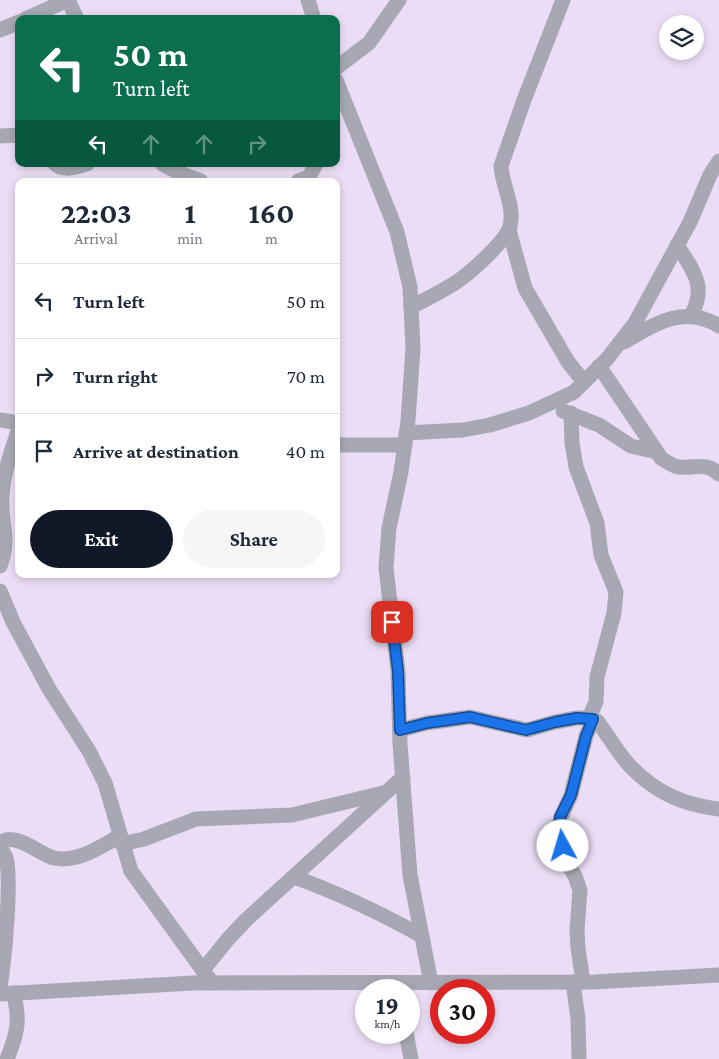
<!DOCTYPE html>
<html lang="en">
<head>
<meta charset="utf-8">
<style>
	body { margin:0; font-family:"Crimson Pro",serif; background:#f6f6f7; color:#1f2937; height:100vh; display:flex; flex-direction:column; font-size:19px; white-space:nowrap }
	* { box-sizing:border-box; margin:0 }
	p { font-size:16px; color:#747a83 }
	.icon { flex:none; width:28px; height:28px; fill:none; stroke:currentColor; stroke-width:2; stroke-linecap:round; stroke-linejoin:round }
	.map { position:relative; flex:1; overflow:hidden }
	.panel { position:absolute; left:15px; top:178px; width:325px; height:400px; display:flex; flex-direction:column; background:#fff; border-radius:10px; box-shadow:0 2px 8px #0003 }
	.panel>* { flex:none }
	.guide { position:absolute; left:15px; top:15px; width:325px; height:152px; border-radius:10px; box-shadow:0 2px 8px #0003; background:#0b6e4f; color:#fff; overflow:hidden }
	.controls { position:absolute; left:659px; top:15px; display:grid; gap:10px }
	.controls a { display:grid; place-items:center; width:45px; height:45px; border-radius:50%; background:#fff; box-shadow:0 2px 8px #0003; font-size:25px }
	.speed { position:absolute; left:355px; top:979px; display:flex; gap:10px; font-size:25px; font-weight:700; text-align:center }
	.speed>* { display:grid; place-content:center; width:65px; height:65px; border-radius:50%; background:#fff; box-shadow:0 2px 8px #0003; line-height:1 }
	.speed small { font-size:12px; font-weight:400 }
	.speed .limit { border:8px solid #d22; background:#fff; color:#111 }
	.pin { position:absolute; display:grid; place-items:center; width:42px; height:42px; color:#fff; margin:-21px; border-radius:10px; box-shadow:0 2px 8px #0006 }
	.me { position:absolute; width:55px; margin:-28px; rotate:354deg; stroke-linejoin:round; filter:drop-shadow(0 0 4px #0008) }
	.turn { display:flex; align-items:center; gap:18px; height:105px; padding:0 15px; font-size:22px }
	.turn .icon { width:65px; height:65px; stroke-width:2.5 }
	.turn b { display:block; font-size:35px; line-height:42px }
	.lanes { display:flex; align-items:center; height:48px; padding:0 15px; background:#0003; justify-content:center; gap:25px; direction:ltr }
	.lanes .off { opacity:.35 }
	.eta { display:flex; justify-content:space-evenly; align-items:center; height:85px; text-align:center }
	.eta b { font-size:30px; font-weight:700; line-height:35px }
	.primary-button { display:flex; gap:10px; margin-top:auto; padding:10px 15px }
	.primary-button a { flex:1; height:58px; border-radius:30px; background:#111827; color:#fff; font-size:20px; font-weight:700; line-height:58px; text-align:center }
	.primary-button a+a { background:#f6f6f7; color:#1f2937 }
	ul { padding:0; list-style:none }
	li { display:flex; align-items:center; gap:15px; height:75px; padding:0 15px; border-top:1px solid #e0e1e3 }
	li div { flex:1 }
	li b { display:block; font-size:19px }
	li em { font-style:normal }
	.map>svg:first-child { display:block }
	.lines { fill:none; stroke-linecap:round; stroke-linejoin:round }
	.street { stroke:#a7a8b3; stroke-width:15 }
	.route-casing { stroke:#114b97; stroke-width:12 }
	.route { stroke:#1a73e8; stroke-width:9 }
</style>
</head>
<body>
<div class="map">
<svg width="719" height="1059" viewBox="0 0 719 1059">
	<rect width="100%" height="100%" fill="#ebddf5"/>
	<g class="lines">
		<!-- street -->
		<g class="street">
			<polyline points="68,0 77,19"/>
			<polyline points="308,0 314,19"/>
			<polyline points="25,19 68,0"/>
			<polyline points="0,30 19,22"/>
			<polyline points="336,68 369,43 399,0"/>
			<polyline points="336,80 397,232 410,287 413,348 408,421 401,472 389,528 386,568 398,671 400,744 410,875 431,983"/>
			<polyline points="0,136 19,135"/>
			<path d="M55,164C64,172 76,167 87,164"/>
			<polyline points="162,164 177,172 201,181"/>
			<polyline points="298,181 309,177 316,164"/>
			<polyline points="509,230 525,288 568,362 584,382"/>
			<path d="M677,245C694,272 707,286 691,316"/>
			<path d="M411,307C427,299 443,291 458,281C470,273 507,240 510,226C515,206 502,186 501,166L524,100L563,0"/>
			<path d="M624,342C655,324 684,304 719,326"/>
			<path d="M599,366L661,458C667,462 672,466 679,467C697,469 704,461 719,474"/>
			<polyline points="563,411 599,425 631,446 657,452"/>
			<polyline points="571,413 572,443 576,467 597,523 601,555 616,592 614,613 597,677 596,702 589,718"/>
			<polyline points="0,420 19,423"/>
			<polyline points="406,433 463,430 490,425 529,413 574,392 607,359 635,323 690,222 710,175 719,161"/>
			<polyline points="336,445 405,445"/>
			<path d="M0,566C11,537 0,524 2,497C3,473 12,450 19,428"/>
			<polyline points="0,591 13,622 49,689 89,751 105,783 131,871 212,983"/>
			<path d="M400,730L427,723L470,717L527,730L555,722L577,718H589L597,721C609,736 618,754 631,767C656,793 684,805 719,809"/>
			<path d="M0,843C15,831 39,854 54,858C78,863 101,846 120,836"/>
			<polyline points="122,844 144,839 196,819 292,815 383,793"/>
			<path d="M0,849C0,849 5,854 5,855C13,874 4,963 0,987"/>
			<path d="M294,877C339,893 380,913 422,936"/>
			<polyline points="203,970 228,939 246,920 403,777"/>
			<polyline points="573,982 578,1019 579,1059"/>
			<polyline points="583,982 578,948 577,930 580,890 575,876 567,862 559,825 561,817 571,795 586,736 593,719"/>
			<polyline points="0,994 193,983 594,982 719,975"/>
			<polyline points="406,1032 411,1059"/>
			<path d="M7,1059C17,1035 21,1019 13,993"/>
		</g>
	</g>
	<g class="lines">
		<defs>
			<polyline id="route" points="392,622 398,671 400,730 427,723 470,717 526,730 555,722 577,718 593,719 586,736 571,795 560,817 560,825 563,846"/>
		</defs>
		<!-- route casing -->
		<use href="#route" class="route-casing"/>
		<!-- route -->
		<use href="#route" class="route"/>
	</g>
</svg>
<div class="controls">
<a><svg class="icon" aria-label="layers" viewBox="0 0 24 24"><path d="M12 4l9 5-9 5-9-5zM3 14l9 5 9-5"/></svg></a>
</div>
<div class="speed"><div>19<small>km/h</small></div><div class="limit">30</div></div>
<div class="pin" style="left:392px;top:622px;background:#d93025"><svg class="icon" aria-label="arrive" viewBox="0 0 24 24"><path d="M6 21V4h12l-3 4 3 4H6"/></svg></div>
<svg class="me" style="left:563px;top:846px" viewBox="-20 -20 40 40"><circle r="19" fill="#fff"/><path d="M0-13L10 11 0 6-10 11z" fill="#1a73e8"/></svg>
<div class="guide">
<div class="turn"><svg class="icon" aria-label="left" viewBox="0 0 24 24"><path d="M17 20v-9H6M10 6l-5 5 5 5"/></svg><div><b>50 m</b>Turn left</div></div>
<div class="lanes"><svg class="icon" aria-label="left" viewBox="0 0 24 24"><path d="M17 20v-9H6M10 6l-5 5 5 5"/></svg><svg class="icon off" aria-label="ahead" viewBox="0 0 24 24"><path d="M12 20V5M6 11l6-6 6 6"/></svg><svg class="icon off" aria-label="ahead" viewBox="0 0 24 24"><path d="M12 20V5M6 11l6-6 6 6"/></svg><svg class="icon off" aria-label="right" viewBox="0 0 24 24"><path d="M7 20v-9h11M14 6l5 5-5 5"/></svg></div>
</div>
<section class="panel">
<div class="eta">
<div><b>22:03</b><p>Arrival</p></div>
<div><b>1</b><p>min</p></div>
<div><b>160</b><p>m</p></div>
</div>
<ul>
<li><svg class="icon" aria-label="left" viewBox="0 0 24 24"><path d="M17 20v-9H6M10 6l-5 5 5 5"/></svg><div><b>Turn left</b></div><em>50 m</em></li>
<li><svg class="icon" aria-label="right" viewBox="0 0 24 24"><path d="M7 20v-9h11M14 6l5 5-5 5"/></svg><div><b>Turn right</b></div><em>70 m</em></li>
<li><svg class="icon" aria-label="arrive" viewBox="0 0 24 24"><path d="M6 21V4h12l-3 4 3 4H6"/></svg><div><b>Arrive at destination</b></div><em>40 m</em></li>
</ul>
<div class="primary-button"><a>Exit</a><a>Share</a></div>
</section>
</div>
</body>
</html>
